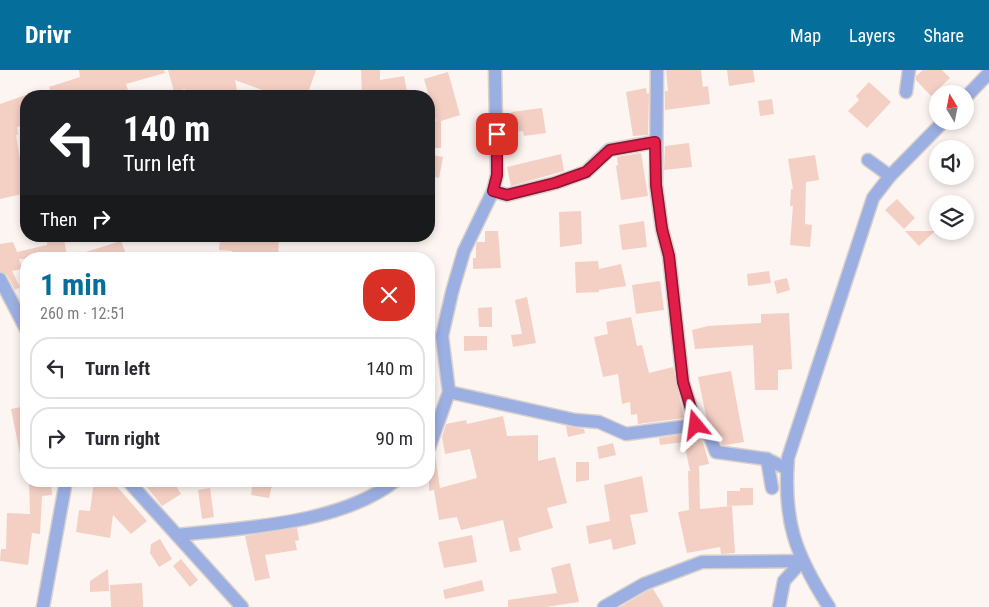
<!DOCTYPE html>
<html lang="en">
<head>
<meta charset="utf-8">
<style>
	body { margin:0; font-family:"Roboto Condensed",sans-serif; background:#f7f7f7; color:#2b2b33; height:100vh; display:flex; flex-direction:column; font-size:19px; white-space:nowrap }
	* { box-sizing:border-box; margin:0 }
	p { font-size:16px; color:#7c7c81 }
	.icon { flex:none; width:28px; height:28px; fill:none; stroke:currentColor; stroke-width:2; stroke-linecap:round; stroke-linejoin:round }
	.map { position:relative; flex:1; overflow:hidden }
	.sheet { position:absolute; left:20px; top:182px; width:415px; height:235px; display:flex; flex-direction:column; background:#fff; border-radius:20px; box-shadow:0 2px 8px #0003 }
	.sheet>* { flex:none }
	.banner { position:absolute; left:20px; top:20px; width:415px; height:152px; border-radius:20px; box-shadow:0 2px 8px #0003; background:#202124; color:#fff; overflow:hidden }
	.needle { width:32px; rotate:350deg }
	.fabs { position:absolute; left:929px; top:15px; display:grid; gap:10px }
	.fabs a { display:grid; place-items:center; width:45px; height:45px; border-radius:50%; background:#fff; box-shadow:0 2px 8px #0003; font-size:25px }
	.pin { position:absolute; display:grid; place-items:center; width:42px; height:42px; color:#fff; margin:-21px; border-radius:10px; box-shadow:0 2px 8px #0006 }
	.me { position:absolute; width:55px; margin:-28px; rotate:344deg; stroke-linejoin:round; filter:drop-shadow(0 0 4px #0008) }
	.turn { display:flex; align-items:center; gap:18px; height:105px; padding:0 20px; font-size:22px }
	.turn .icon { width:65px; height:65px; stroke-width:2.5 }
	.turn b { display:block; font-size:35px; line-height:42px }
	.then { display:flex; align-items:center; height:48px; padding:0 20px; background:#0003; gap:10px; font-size:19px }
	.round { display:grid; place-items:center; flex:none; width:52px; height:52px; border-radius:20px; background:#f7f7f7 }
	.overview { display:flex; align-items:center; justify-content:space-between; height:85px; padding:0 20px }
	h1 { font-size:30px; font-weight:700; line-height:38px; color:#066e9b }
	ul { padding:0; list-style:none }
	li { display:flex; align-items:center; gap:15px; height:62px; margin:0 10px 8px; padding:0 10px; border:2px solid #e1e1e2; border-radius:20px }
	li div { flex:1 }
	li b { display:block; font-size:19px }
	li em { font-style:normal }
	header { display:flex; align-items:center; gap:30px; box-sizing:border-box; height:70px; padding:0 25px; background:#066e9b; color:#fff }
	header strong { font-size:24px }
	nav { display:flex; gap:28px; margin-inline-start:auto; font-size:18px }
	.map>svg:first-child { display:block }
	.building { fill:#f4cfc4 }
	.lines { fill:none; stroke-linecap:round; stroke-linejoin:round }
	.street-casing { stroke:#d8d0cb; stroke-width:15 }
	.street { stroke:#9cafe2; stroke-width:12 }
	.route-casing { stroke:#92132f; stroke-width:12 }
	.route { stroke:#e11d48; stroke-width:9 }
</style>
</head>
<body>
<header>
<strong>Drivr</strong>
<nav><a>Map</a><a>Layers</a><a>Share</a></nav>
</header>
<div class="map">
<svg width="989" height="537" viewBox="0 0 989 537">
	<rect width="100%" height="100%" fill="#fcf5f1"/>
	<!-- building -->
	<g class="building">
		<polygon points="79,0 164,0 165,3 126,14 130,26 80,26 79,20 52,26 49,17 80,7"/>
		<polygon points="168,0 316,0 307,26 279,26 235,10 238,26 187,26 185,19 174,22"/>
		<polygon points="361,0 380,0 380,10 404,6 408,26 362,26"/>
		<polygon points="666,0 701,0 703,17 708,16 710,34 665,40 665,21 668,21"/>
		<polygon points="727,0 753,0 755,12 729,16"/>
		<polygon points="923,0 942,0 950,8 931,26 916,10 916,6"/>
		<polygon points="448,2 460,45 441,51 441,78 429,78 429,51 436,51 424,9"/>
		<polygon points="869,12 891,32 867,58 848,41 859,30 856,26"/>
		<polygon points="646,18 647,24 649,23 648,65 633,66 626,22"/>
		<polygon points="26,25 26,54 17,57 18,65 16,65 20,89 26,89 26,123 0,129 0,34"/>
		<polygon points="772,29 774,44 760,46 758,31"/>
		<polygon points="542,38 546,63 524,66 523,61 514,62 511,42"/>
		<polygon points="689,73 692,97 664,100 665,76"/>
		<polygon points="641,83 648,126 621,130 616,96 618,95 617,87"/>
		<polygon points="561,84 564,101 511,116 507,97"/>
		<polygon points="432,85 443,87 439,108 429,105"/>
		<polygon points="815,85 819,110 806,112 805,154 812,155 810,177 790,175 793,136 790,136 791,119 793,119 788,89"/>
		<polygon points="897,129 915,148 904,159 885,140"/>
		<polygon points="581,141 582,174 560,177 559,142"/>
		<polygon points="644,151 647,177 622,180 619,155"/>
		<polygon points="485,161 498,161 501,198 473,199 473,188 476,188 476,175 477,172 485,172"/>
		<polygon points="905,161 935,161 919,176"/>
		<polygon points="220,166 279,166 278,189 232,189 232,181 219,180"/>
		<polygon points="64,168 67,188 19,189 22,199 12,201 20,217 15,220 7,205 0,201 0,174 13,172 17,182 47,175 47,170"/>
		<polygon points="121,171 128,189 73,189 73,186"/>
		<polygon points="598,191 599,199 621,194 626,216 599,220 599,222 576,223 575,192"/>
		<polygon points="769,201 771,213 748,216 747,204"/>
		<polygon points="787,208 790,220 777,224 774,211"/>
		<polygon points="660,211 664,240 636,244 632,215"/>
		<polygon points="527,227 536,273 513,277 511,265 522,264 515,230"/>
		<polygon points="492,237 492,257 479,257 478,238"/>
		<polygon points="789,243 792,299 778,300 778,320 755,320 753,275 695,279 692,260 708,256 761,253 761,244"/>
		<polygon points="631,247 637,276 642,275 649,303 673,297 684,348 638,354 637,344 631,345 630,332 622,334 618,304 603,307 594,267 608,264 606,252"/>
		<polygon points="464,266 487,266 487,280 464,281"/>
		<polygon points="731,301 744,372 726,375 722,375 717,364 708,355 698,307"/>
		<polygon points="26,336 26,388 21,389 11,339"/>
		<polygon points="503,346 507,366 538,365 538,391 555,387 567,433 547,438 553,458 518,468 521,480 510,482 503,450 461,460 457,447 439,450 434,420 429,421 429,386 435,385 440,418 477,408 470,379 445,384 442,367 446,354 466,350 467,354"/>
		<polygon points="566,356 584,359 585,363 568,367"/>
		<polygon points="686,364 686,367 696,366 703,372 709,394 699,396 700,439 732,436 735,483 721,484 720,477 687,483 678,442 689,440 688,401 690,401 684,372 660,375 659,368"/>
		<polygon points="613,373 616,385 599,389 597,377"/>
		<polygon points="576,392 589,392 589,410 576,412"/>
		<polygon points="642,406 648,442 630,445 636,474 613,480 611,469 589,474 586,456 610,451 604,415"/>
		<polygon points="29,411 51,411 52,425 42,426 40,464 32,463 28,495 0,491 1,479 6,479 7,443 30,444"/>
		<polygon points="94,411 112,411 147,451 131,464 113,445 110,468 76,462 79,440 90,441"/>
		<polygon points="142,411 173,411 181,424 162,436"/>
		<polygon points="253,411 273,411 269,428 251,425"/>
		<polygon points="210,418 214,447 202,449 198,420"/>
		<polygon points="740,418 753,418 753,435 727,436 727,421 740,421"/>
		<polygon points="297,458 299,470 295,471 297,480 265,485 270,508 255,511 245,466"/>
		<polygon points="472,465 477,492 444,498 438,472"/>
		<polygon points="160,469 172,489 159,497 150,483 151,474"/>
		<polygon points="181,489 198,510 190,517 173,496"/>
		<polygon points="570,493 579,532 546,537 508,537 508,530 557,523 551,498"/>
		<polygon points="108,499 109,521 90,522 90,511"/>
		<polygon points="482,510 484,521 445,529 443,520"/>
		<polygon points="142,513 143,537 111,537 110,515"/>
		<polygon points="653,519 664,537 620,537 647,521"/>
	</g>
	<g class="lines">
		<defs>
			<g id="street">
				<polyline points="657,0 656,115 662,159 669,186 683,312 696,355"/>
				<polyline points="906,22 909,0"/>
				<polyline points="965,28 989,3"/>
				<polyline points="868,90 890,106"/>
				<polyline points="493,121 507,125 555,113 586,102 609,80 655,72"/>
				<polyline points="0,209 26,259"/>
				<polyline points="449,322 575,350 599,352 626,364 696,355 710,367 716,382 767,389 787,399"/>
				<polyline points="429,378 449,322 442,266 452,222 464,181 493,121 497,105 495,0"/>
				<polyline points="767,389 772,418"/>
				<polyline points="128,411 242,537"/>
				<path d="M177,465C244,458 340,454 395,411"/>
				<polyline points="43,537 66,411"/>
				<polyline points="604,537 644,514 702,492 802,491"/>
				<polyline points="779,537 784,511 802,491"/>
				<path d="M829,537C795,484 783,451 788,388L873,128L890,106L944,51"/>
			</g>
		</defs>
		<!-- street casing -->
		<use href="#street" class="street-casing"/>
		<!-- street -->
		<use href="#street" class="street"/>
	</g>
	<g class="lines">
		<defs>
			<polyline id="route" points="497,64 497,105 493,121 507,125 555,113 586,102 610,80 655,72 656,115 662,159 669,186 683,312 696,355"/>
		</defs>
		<!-- route casing -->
		<use href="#route" class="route-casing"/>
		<!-- route -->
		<use href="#route" class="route"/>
	</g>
</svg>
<div class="fabs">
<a><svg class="needle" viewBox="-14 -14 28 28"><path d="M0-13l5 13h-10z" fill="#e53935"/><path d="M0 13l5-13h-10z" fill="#7c7c81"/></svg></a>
<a><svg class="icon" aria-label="sound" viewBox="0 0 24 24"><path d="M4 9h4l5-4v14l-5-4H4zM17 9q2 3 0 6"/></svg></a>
<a><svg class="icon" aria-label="layers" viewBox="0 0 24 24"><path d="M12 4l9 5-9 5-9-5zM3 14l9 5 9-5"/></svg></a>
</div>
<div class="pin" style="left:497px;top:64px;background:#d93025"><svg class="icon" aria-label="arrive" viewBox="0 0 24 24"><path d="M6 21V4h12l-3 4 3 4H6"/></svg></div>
<svg class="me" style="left:696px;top:355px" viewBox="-20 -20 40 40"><path d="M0-17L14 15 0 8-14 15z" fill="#e11d48" stroke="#fff" stroke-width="4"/></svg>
<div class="banner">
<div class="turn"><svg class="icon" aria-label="left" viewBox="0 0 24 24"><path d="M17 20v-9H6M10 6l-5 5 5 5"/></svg><div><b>140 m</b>Turn left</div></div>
<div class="then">Then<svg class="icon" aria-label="right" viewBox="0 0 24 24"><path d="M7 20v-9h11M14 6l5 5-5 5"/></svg></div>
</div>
<section class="sheet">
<div class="overview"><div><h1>1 min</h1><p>260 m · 12:51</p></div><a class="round" style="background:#d93025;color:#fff"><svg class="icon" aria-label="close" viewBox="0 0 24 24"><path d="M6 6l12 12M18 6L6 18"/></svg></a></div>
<ul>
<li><svg class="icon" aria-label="left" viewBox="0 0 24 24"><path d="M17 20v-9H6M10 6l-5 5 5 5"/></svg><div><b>Turn left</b></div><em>140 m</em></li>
<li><svg class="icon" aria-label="right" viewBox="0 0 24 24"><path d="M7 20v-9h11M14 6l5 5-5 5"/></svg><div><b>Turn right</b></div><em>90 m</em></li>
</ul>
</section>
</div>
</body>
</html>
